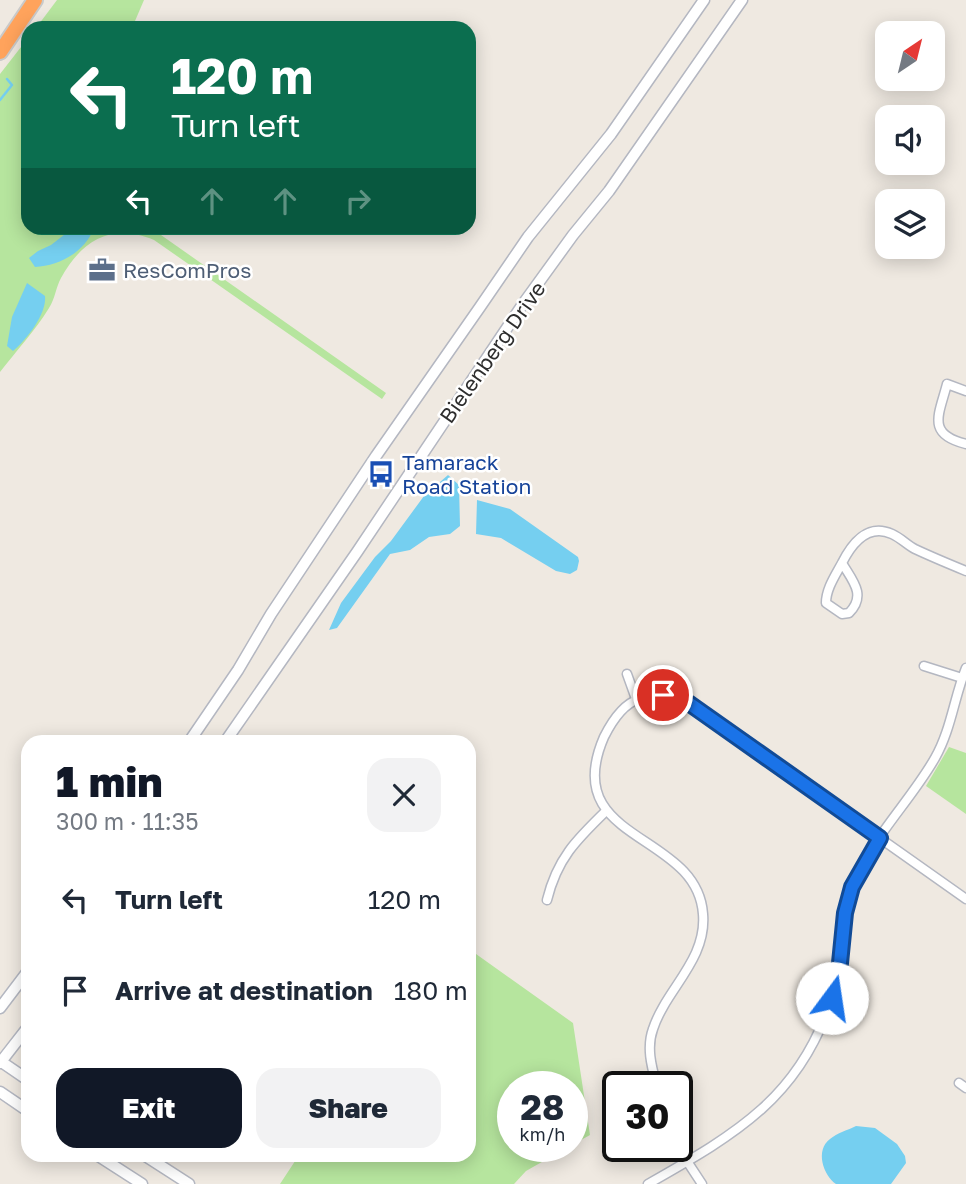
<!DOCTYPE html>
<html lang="en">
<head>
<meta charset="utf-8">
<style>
	body { margin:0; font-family:"Golos Text",sans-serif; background:#f2f2f3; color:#1f2937; height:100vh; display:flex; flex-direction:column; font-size:26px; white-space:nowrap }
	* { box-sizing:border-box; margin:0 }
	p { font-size:23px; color:#747a83 }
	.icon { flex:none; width:38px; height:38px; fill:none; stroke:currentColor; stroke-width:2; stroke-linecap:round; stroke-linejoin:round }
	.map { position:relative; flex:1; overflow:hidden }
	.side { position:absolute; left:21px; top:735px; width:455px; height:427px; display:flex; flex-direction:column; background:#fff; border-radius:21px; box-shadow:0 4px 18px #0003 }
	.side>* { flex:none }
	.top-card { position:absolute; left:21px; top:21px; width:455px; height:214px; border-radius:21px; box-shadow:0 4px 18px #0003; background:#0b6e4f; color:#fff; overflow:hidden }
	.needle { width:46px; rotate:35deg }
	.controls { position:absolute; left:875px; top:21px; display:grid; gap:14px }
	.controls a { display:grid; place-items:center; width:70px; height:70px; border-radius:14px; background:#fff; box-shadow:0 4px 18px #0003; font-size:35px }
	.speed { position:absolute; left:497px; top:1071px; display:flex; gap:14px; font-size:35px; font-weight:700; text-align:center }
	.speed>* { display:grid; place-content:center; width:91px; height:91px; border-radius:50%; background:#fff; box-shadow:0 4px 18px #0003; line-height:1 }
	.speed small { font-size:18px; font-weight:400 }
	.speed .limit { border:4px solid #111; border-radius:10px; background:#fff; color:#111 }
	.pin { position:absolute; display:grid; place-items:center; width:60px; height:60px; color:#fff; margin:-30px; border:4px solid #fff; border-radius:50%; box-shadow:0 2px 7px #0007 }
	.me { position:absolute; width:77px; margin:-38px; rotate:14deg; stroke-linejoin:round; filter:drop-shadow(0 0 5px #0008) }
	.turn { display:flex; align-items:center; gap:24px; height:147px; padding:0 35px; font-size:32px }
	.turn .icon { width:91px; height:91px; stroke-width:2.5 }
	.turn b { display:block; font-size:49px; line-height:60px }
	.lanes { display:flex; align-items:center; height:66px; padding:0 35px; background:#0003; justify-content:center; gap:35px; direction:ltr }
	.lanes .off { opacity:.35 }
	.round { display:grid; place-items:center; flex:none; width:74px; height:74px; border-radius:21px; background:#f2f2f3 }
	.head { display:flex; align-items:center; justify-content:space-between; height:119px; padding:0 35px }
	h1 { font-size:42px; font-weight:800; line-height:52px; color:#111827 }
	.primary-button { display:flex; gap:14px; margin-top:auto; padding:14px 35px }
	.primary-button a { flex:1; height:80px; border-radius:21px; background:#111827; color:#fff; font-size:28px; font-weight:800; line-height:80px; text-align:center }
	.primary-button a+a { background:#f2f2f3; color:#1f2937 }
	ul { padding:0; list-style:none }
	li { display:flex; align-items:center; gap:21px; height:91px; padding:0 35px }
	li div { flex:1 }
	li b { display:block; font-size:26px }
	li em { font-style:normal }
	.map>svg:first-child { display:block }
	.green { fill:#b6e59e }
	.water { fill:#75cff0 }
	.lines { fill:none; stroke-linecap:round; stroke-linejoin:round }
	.stream { stroke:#75cff0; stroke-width:2.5 }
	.minor-casing { stroke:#b4b7c1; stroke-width:11 }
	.tertiary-casing { stroke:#b4b7c1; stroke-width:13 }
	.motorway-casing { stroke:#c9c9c9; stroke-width:18 }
	.minor { stroke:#fff; stroke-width:8 }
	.tertiary { stroke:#fff; stroke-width:10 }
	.motorway { stroke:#ffa35c; stroke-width:14 }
	.route-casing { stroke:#114b97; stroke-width:18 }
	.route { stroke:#1a73e8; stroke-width:12 }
	.labels { text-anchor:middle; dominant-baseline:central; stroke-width:5; stroke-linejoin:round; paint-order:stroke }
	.service-label { font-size:21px; fill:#4e5e75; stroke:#fff; text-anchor:start }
	.street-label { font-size:21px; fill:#2e2e2e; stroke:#fff }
	.transit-label { font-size:21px; fill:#164399; stroke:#fff; text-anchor:start }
</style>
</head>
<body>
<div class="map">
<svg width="966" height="1184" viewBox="0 0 966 1184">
	<rect width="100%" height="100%" fill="#efe9e1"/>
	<!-- green -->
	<g class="green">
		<polygon points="57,0 144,0 132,28 36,28"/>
		<path d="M28,38V228H151L386,393L382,399L154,240C112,222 82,240 61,278C56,287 55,299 49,308C35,331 16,351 0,372V74Z"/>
		<polygon points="949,747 966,753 966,814 926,786"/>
		<polygon points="469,949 573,1023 590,1135 572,1145 572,1087 513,1087 513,1146 570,1146 526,1171 514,1184 280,1184 299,1155 469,1155"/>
	</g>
	<!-- water -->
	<g class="water">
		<path d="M73,228H94C85,252 59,266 35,267L29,258L38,251L51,245Z"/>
		<path d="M27,283L45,296C47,314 26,340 13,351L7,346L12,317Z"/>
		<polygon points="448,475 459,485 460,526 450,534 429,537 410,550 390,554 337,628 329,630 341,603 375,557 391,541 424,496"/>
		<polygon points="477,500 510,509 578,557 579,561 577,570 570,574 556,571 501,538 476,534"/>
		<path d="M856,1126L875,1128L897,1144L905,1156L906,1163L891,1184H836C823,1175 815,1150 830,1139C837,1133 848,1130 856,1126Z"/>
	</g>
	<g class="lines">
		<!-- stream -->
		<polyline class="stream" points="0,100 12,85 7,79"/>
		<defs>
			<g id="minor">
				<path d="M966,391L947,384C939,415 926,434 966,444"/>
				<path d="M842,563C852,580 867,595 849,613L842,614L826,603C826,589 835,576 842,563C852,543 868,523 892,534C901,538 907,545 915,549C932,557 949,564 966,571"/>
				<polyline points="924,666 962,678"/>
				<polyline points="627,674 636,699"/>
				<path d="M547,900C557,859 576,840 606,811"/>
				<polyline points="959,1083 966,1088"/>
				<path d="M657,1087C652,1068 646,1048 653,1029C666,989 707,960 703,914C697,831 558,843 604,737C611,723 623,704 639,699C656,693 674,696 690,704L966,899"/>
				<polyline points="677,1146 702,1184"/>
				<path d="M648,1184C734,1135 801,1098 832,997C843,961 839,922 852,888C870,839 910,802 935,758C951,730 954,698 966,668"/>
			</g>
			<g id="tertiary">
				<polyline points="189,742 238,670 271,614 376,456 480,307 528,237 611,134 704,0"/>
				<polyline points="225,742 357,552 523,304 573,235 609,191 742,0"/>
				<polyline points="0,1008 28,971"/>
				<polyline points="0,1061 28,1080"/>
				<polyline points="0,1063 28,1027"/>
				<polyline points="0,1092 28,1111"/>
				<polyline points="97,1155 142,1184"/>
				<polyline points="144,1155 189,1184"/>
			</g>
			<polyline id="motorway" points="0,52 35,0"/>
		</defs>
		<!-- minor casing -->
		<use href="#minor" class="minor-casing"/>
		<!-- tertiary casing -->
		<use href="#tertiary" class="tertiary-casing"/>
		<!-- motorway casing -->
		<use href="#motorway" class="motorway-casing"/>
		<!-- minor -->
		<use href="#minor" class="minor"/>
		<!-- tertiary -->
		<use href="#tertiary" class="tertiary"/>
		<!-- motorway -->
		<use href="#motorway" class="motorway"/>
	</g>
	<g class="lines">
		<defs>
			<polyline id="route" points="663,695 678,697 690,704 880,838 852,887 845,913 840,963 832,998"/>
		</defs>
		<!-- route casing -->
		<use href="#route" class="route-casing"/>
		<!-- route -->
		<use href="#route" class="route"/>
	</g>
	<!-- icons -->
	<defs>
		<symbol id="office-bare" viewBox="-9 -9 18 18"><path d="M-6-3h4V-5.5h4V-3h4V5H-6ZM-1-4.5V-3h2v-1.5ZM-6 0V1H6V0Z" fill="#5c6f8a" stroke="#fff" stroke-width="2.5" paint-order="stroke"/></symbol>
		<symbol id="bus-bare" viewBox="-9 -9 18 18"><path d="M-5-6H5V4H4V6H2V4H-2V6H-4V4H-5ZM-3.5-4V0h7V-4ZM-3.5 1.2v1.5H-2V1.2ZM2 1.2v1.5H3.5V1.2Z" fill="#1a4fb4" stroke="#fff" stroke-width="2.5" paint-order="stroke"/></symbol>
	</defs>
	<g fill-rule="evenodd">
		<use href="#office-bare" x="83" y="251" width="38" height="38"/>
		<use href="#bus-bare" x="362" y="455" width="38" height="38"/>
	</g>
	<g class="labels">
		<!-- service labels -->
		<g class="service-label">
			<text x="123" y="270">ResComPros</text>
		</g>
		<!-- street labels -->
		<g class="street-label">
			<text transform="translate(492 352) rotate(-55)">Bielenberg Drive</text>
		</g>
		<!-- transit labels -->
		<g class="transit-label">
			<text x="402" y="462">Tamarack<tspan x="402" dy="24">Road Station</tspan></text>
		</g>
	</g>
</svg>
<div class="controls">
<a><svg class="needle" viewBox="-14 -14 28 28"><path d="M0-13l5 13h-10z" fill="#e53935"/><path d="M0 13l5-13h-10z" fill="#747a83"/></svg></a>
<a><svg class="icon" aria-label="sound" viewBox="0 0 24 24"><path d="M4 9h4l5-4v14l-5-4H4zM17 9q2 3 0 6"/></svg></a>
<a><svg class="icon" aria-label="layers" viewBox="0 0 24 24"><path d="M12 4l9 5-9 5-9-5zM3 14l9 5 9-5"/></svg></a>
</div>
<div class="speed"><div>28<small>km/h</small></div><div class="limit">30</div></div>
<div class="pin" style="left:663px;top:695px;background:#d93025"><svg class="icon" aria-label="arrive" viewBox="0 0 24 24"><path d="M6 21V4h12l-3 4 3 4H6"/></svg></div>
<svg class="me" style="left:832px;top:998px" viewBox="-20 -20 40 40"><circle r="19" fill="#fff"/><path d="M0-13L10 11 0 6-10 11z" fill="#1a73e8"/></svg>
<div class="top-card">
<div class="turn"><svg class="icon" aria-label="left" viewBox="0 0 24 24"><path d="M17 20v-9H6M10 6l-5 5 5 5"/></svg><div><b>120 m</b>Turn left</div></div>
<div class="lanes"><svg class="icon" aria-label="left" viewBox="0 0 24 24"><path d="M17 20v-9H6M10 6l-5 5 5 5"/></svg><svg class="icon off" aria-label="ahead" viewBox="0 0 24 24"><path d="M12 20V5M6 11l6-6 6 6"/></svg><svg class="icon off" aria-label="ahead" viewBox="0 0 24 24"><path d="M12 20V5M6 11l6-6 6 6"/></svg><svg class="icon off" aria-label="right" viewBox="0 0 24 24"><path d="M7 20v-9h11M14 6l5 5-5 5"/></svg></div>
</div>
<section class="side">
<div class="head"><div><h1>1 min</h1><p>300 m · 11:35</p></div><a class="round"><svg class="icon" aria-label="close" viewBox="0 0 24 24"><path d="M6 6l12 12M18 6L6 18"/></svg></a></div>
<ul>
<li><svg class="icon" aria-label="left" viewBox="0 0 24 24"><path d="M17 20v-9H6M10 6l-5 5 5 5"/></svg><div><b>Turn left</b></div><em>120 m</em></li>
<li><svg class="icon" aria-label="arrive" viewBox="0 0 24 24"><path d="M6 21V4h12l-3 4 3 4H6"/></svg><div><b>Arrive at destination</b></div><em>180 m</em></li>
</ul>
<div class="primary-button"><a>Exit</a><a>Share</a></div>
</section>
</div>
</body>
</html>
